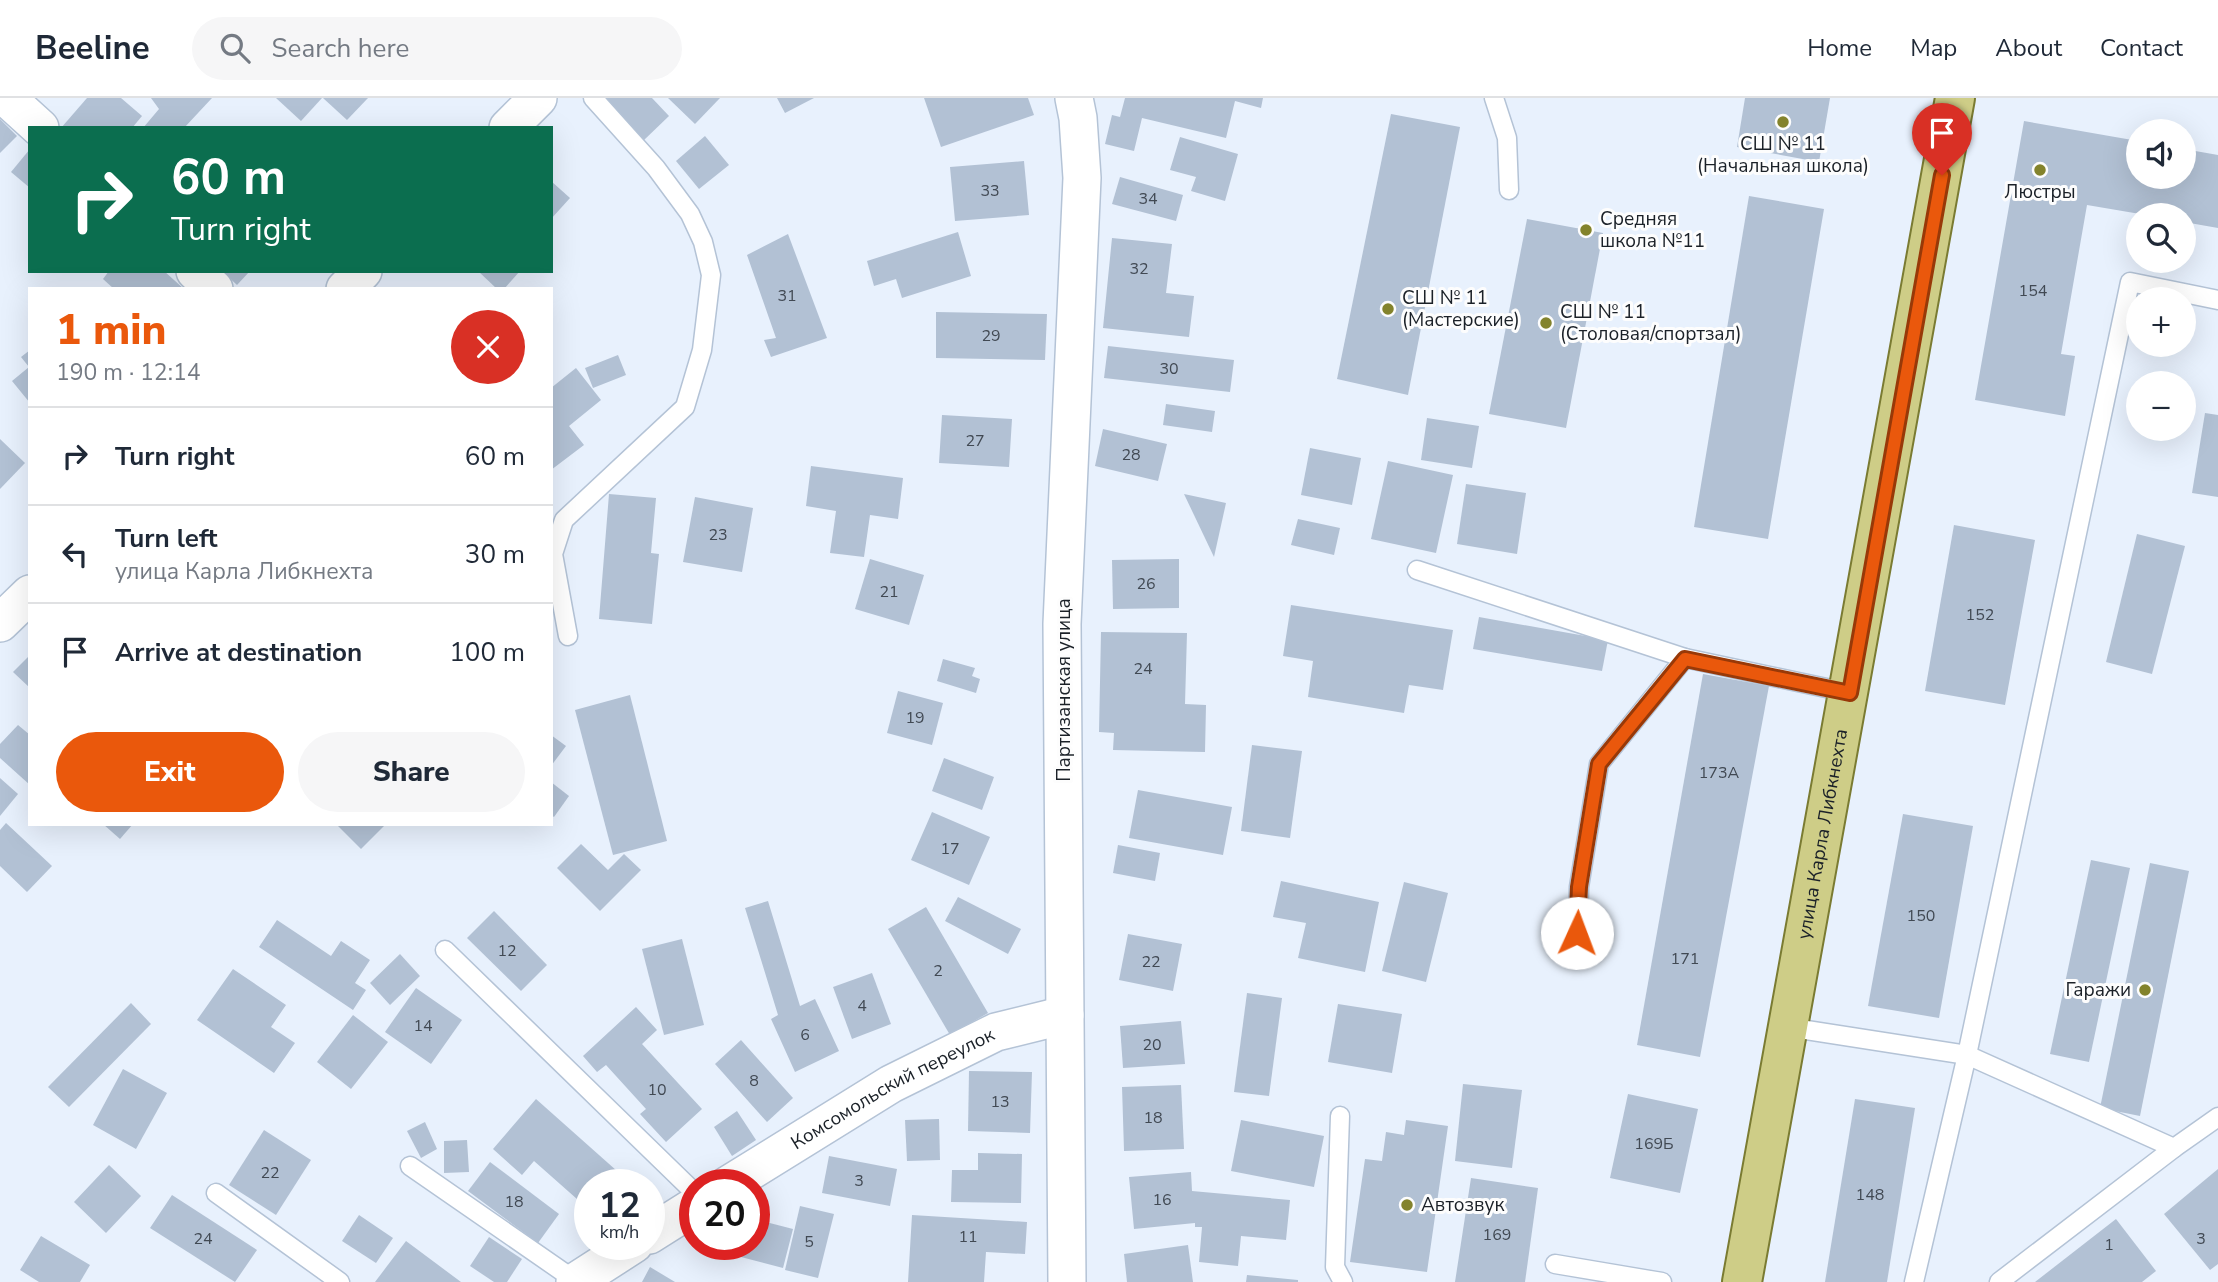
<!DOCTYPE html>
<html lang="en">
<head>
<meta charset="utf-8">
<style>
	body { margin:0; font-family:"Nunito Sans",sans-serif; background:#f6f6f7; color:#1f2937; height:100vh; display:flex; flex-direction:column; font-size:26px; white-space:nowrap }
	* { box-sizing:border-box; margin:0 }
	p { font-size:23px; color:#747a83 }
	.icon { flex:none; width:38px; height:38px; fill:none; stroke:currentColor; stroke-width:2; stroke-linecap:round; stroke-linejoin:round }
	.map { position:relative; flex:1; overflow:hidden }
	.sheet { position:absolute; left:28px; top:189px; width:525px; height:539px; display:flex; flex-direction:column; background:#fff; border-radius:0px; box-shadow:0 7px 28px #0002 }
	.sheet>* { flex:none }
	.hud { position:absolute; left:28px; top:28px; width:525px; height:147px; border-radius:0px; box-shadow:0 7px 28px #0002; background:#0b6e4f; color:#fff; overflow:hidden }
	.controls { position:absolute; left:2126px; top:21px; display:grid; gap:14px }
	.controls a { display:grid; place-items:center; width:70px; height:70px; border-radius:50%; background:#fff; box-shadow:0 7px 28px #0002; font-size:35px }
	.speed { position:absolute; left:574px; top:1071px; display:flex; gap:14px; font-size:35px; font-weight:700; text-align:center }
	.speed>* { display:grid; place-content:center; width:91px; height:91px; border-radius:50%; background:#fff; box-shadow:0 7px 28px #0002; line-height:1 }
	.speed small { font-size:18px; font-weight:400 }
	.speed .limit { border:10px solid #d22; background:#fff; color:#111 }
	.pin { position:absolute; display:grid; place-items:center; width:60px; height:60px; color:#fff; margin:-72px -30px; border-radius:50% 50% 50% 0; rotate:-45deg; box-shadow:0 0 7px #0007 }
	.pin .icon { rotate:45deg }
	.me { position:absolute; width:77px; margin:-38px; rotate:2deg; stroke-linejoin:round; filter:drop-shadow(0 0 5px #0008) }
	.turn { display:flex; align-items:center; gap:24px; height:147px; padding:0 28px; font-size:32px }
	.turn .icon { width:91px; height:91px; stroke-width:2.5 }
	.turn b { display:block; font-size:49px; line-height:60px }
	.round { display:grid; place-items:center; flex:none; width:74px; height:74px; border-radius:37px; background:#f6f6f7 }
	.overview { display:flex; align-items:center; justify-content:space-between; height:119px; padding:0 28px }
	h1 { font-size:42px; font-weight:800; line-height:52px; color:#ea580c }
	.action { display:flex; gap:14px; margin-top:auto; padding:14px 28px }
	.action a { flex:1; height:80px; border-radius:42px; background:#ea580c; color:#fff; font-size:28px; font-weight:800; line-height:80px; text-align:center }
	.action a+a { background:#f6f6f7; color:#1f2937 }
	ul { padding:0; list-style:none }
	li { display:flex; align-items:center; gap:21px; height:98px; padding:0 28px; border-top:2px solid #e0e1e3 }
	li div { flex:1 }
	li b { display:block; font-size:26px }
	li em { font-style:normal }
	header { display:flex; align-items:center; gap:42px; box-sizing:border-box; height:98px; padding:0 35px; background:#fff; border-bottom:2px solid #e0e1e3 }
	header strong { font-size:33px }
	nav { display:flex; gap:38px; margin-inline-start:auto; font-size:24px }
	.search { width:490px; height:63px; background:#f6f6f7; display:flex; align-items:center; gap:18px; box-sizing:border-box; padding:0 24px; border-radius:38px; color:#747a83; font-size:26px }
	.map>svg:first-child { display:block }
	.building { fill:#b2c1d4 }
	.lines { fill:none; stroke-linecap:round; stroke-linejoin:round }
	.lane-casing { stroke:#b4c3d6; stroke-width:21 }
	.street-casing { stroke:#b4c3d6; stroke-width:40 }
	.primary-casing { stroke:#7a7b32; stroke-width:42 }
	.lane { stroke:#fff; stroke-width:18 }
	.street { stroke:#fff; stroke-width:37 }
	.primary { stroke:#cecd87; stroke-width:38 }
	.route-casing { stroke:#983908; stroke-width:18 }
	.route { stroke:#ea580c; stroke-width:12 }
	.poi-dot { fill:#83832c; stroke:#fdfdfd; stroke-width:2.5 }
	.labels { text-anchor:middle; dominant-baseline:central; stroke-width:6; stroke-linejoin:round; paint-order:stroke }
	.number-label { font-size:16px; fill:#414953 }
	.poi-label { font-size:19px; fill:#1b2128; stroke:#fdfdfd; text-anchor:start }
	.street-label { font-size:19px; fill:#1b2128; stroke:#fdfdfd }
</style>
</head>
<body>
<header>
<strong>Beeline</strong>
<div class="search"><svg class="icon" aria-label="search" viewBox="0 0 24 24"><circle cx="10" cy="10" r="6"/><path d="M15 15l6 6"/></svg>Search here</div>
<nav><a>Home</a><a>Map</a><a>About</a><a>Contact</a></nav>
</header>
<div class="map">
<svg width="2218" height="1184" viewBox="0 0 2218 1184">
	<rect width="100%" height="100%" fill="#e8f1fd"/>
	<!-- building -->
	<g class="building">
		<polygon points="87,0 121,0 142,18 132,30 61,30"/>
		<polygon points="151,0 212,0 184,30 143,30 159,11"/>
		<polygon points="276,0 322,0 301,23"/>
		<polygon points="323,0 368,0 347,22"/>
		<polygon points="603,0 652,0 669,18 643,43"/>
		<polygon points="668,0 720,0 695,26"/>
		<polygon points="777,0 814,0 785,15"/>
		<polygon points="924,0 1028,0 1034,17 941,49"/>
		<polygon points="1125,0 1263,0 1261,10 1235,3 1226,40 1142,20 1134,53 1105,46 1112,17 1120,19"/>
		<polygon points="1745,0 1830,0 1819,64 1737,49"/>
		<polygon points="1391,16 1460,29 1408,297 1337,281"/>
		<polygon points="0,21 17,38 0,55"/>
		<polygon points="2024,23 2138,43 2138,79 2184,79 2184,51 2218,57 2218,130 2184,124 2184,117 2146,117 2087,107 2061,256 2075,258 2065,318 1975,302"/>
		<polygon points="705,38 729,67 699,91 676,63"/>
		<polygon points="1180,39 1238,56 1225,103 1191,93 1196,79 1170,72"/>
		<polygon points="30,51 30,90 11,74"/>
		<polygon points="1024,63 1029,117 955,123 950,69"/>
		<polygon points="1120,79 1183,97 1176,123 1112,106"/>
		<polygon points="551,83 570,100 551,121"/>
		<polygon points="1749,98 1824,111 1768,441 1694,429"/>
		<polygon points="1527,121 1603,135 1566,330 1489,316"/>
		<polygon points="958,134 971,178 902,200 896,181 874,188 867,163"/>
		<polygon points="788,136 827,240 771,259 764,242 776,240 747,157"/>
		<polygon points="1112,140 1172,146 1166,195 1194,198 1189,239 1103,230"/>
		<polygon points="109,173 164,173 184,191 114,191 103,181"/>
		<polygon points="222,173 250,173 237,187"/>
		<polygon points="478,173 520,173 504,191 497,191"/>
		<polygon points="936,214 1047,216 1045,262 936,260"/>
		<polygon points="1108,248 1234,262 1230,294 1104,280"/>
		<polygon points="30,252 30,305 12,283 29,269 21,259"/>
		<polygon points="618,257 626,277 593,290 585,270"/>
		<polygon points="576,270 601,302 569,328 584,347 551,372 551,290"/>
		<polygon points="1166,306 1215,313 1212,334 1163,327"/>
		<polygon points="2205,315 2218,317 2218,399 2192,395"/>
		<polygon points="942,317 1012,321 1009,369 939,365"/>
		<polygon points="1427,320 1479,328 1472,370 1421,362"/>
		<polygon points="1103,331 1167,346 1158,383 1095,368"/>
		<polygon points="0,341 25,365 0,391"/>
		<polygon points="1310,350 1361,360 1352,407 1301,397"/>
		<polygon points="1388,363 1453,377 1436,455 1371,441"/>
		<polygon points="811,368 903,380 898,421 870,417 864,459 830,455 836,413 806,408"/>
		<polygon points="1466,386 1526,395 1517,456 1457,446"/>
		<polygon points="609,396 656,400 651,455 659,456 652,526 599,521"/>
		<polygon points="1184,396 1226,405 1214,459"/>
		<polygon points="695,399 753,410 742,474 683,464"/>
		<polygon points="1298,421 1340,430 1334,457 1291,447"/>
		<polygon points="1954,427 2035,442 2005,607 1925,593"/>
		<polygon points="2137,436 2185,448 2152,576 2106,564"/>
		<polygon points="870,461 924,477 909,527 855,511"/>
		<polygon points="1179,461 1179,510 1113,511 1112,462"/>
		<polygon points="1291,507 1453,532 1443,592 1409,587 1404,615 1308,599 1313,563 1283,558"/>
		<polygon points="1479,519 1608,542 1602,573 1473,551"/>
		<polygon points="1101,534 1187,535 1185,606 1206,607 1205,654 1113,652 1114,635 1099,634"/>
		<polygon points="30,557 30,590 13,574"/>
		<polygon points="943,561 975,570 972,578 980,581 976,595 937,583"/>
		<polygon points="1703,576 1769,588 1700,959 1637,947"/>
		<polygon points="898,593 943,605 932,647 887,635"/>
		<polygon points="630,597 667,743 613,757 575,612"/>
		<polygon points="18,627 30,637 30,687 0,660 0,646"/>
		<polygon points="551,637 566,648 551,668"/>
		<polygon points="1252,647 1302,653 1290,740 1241,733"/>
		<polygon points="944,660 994,679 982,712 932,693"/>
		<polygon points="0,680 18,696 0,718"/>
		<polygon points="551,684 569,698 554,719 551,717"/>
		<polygon points="1138,692 1232,709 1223,757 1129,740"/>
		<polygon points="932,714 990,739 969,787 911,762"/>
		<polygon points="1903,716 1973,728 1939,920 1868,908"/>
		<polygon points="6,725 52,768 27,794 0,768 0,732"/>
		<polygon points="103,726 133,726 120,741"/>
		<polygon points="336,726 386,726 361,751"/>
		<polygon points="581,746 608,772 624,756 641,772 600,813 557,770"/>
		<polygon points="1118,747 1160,755 1155,783 1113,775"/>
		<polygon points="2091,762 2130,770 2089,964 2050,956"/>
		<polygon points="2150,765 2189,773 2140,1018 2100,1010"/>
		<polygon points="1281,783 1379,804 1365,874 1298,860 1306,825 1273,819"/>
		<polygon points="1404,784 1448,795 1426,884 1382,873"/>
		<polygon points="958,799 1021,831 1008,856 945,823"/>
		<polygon points="768,803 800,908 815,901 839,953 795,974 771,921 778,917 745,810"/>
		<polygon points="926,809 988,915 950,937 888,831"/>
		<polygon points="494,813 547,867 521,893 467,840"/>
		<polygon points="277,822 331,858 341,843 370,862 355,885 366,892 353,912 259,849"/>
		<polygon points="1128,836 1182,846 1173,893 1119,882"/>
		<polygon points="682,841 704,927 664,937 642,851"/>
		<polygon points="400,856 420,878 390,907 370,885"/>
		<polygon points="233,871 286,907 271,929 295,945 274,975 197,922"/>
		<polygon points="872,875 891,926 852,941 833,889"/>
		<polygon points="416,890 462,922 431,966 385,934"/>
		<polygon points="1247,895 1282,900 1269,998 1234,994"/>
		<polygon points="131,905 151,926 69,1009 48,989"/>
		<polygon points="1338,906 1402,916 1392,975 1328,964"/>
		<polygon points="636,909 657,932 642,946 702,1011 666,1044 640,1016 646,1011 606,967 597,974 583,958"/>
		<polygon points="353,917 388,944 351,991 317,964"/>
		<polygon points="1181,923 1185,966 1123,970 1120,928"/>
		<polygon points="741,942 793,1000 767,1024 715,966"/>
		<polygon points="123,971 167,995 136,1051 93,1027"/>
		<polygon points="969,973 1032,974 1030,1035 968,1033"/>
		<polygon points="1463,986 1522,992 1512,1070 1455,1063"/>
		<polygon points="1181,987 1184,1051 1124,1053 1122,989"/>
		<polygon points="1628,996 1698,1011 1680,1095 1610,1080"/>
		<polygon points="536,1001 617,1073 605,1087 590,1087 590,1104 586,1109 534,1063 522,1077 493,1051"/>
		<polygon points="1855,1001 1915,1010 1887,1184 1825,1184"/>
		<polygon points="737,1013 756,1042 732,1058 714,1029"/>
		<polygon points="939,1021 940,1062 907,1063 905,1022"/>
		<polygon points="1241,1022 1324,1038 1314,1089 1231,1073"/>
		<polygon points="1406,1022 1448,1028 1427,1174 1350,1164 1365,1061 1382,1063 1386,1034 1404,1037"/>
		<polygon points="425,1024 437,1051 421,1060 407,1033"/>
		<polygon points="264,1032 311,1062 276,1117 229,1087"/>
		<polygon points="467,1042 469,1074 444,1075 444,1043"/>
		<polygon points="978,1055 1022,1056 1021,1105 951,1104 952,1072 978,1072"/>
		<polygon points="829,1058 897,1071 890,1108 822,1095"/>
		<polygon points="490,1064 559,1116 538,1145 468,1093"/>
		<polygon points="109,1067 141,1098 106,1135 74,1104"/>
		<polygon points="2218,1071 2218,1166 2210,1172 2164,1116"/>
		<polygon points="1191,1074 1192,1093 1290,1102 1286,1142 1241,1138 1238,1168 1199,1164 1202,1129 1195,1129 1195,1125 1134,1131 1129,1079"/>
		<polygon points="1471,1080 1538,1090 1525,1184 1455,1184"/>
		<polygon points="172,1097 257,1152 235,1184 150,1130"/>
		<polygon points="800,1108 834,1116 818,1180 785,1172"/>
		<polygon points="359,1117 393,1140 376,1165 342,1143"/>
		<polygon points="912,1117 1027,1124 1025,1156 986,1154 984,1184 908,1184"/>
		<polygon points="754,1121 793,1131 783,1170 718,1153 719,1146 754,1146"/>
		<polygon points="2116,1121 2156,1173 2142,1184 2035,1184"/>
		<polygon points="41,1138 90,1167 80,1184 39,1184 20,1172"/>
		<polygon points="489,1139 522,1161 507,1184 494,1184 470,1168"/>
		<polygon points="406,1143 461,1184 375,1184"/>
		<polygon points="1188,1147 1193,1184 1127,1184 1124,1156"/>
		<polygon points="650,1169 675,1184 642,1184"/>
		<polygon points="1247,1177 1298,1182 1298,1184 1246,1184"/>
	</g>
	<g class="lines">
		<defs>
			<g id="lane">
				<polyline points="1494,0 1507,40 1509,92"/>
				<polyline points="1417,472 1685,560 1850,595"/>
				<polyline points="568,538 553,456 564,422 685,309 702,252 711,177 703,144 690,116 656,70 593,0"/>
				<polyline points="1578,835 1579,789 1599,666 1685,560"/>
				<polyline points="445,852 695,1095"/>
				<polyline points="1787,929 1967,957 2130,184 2218,202"/>
				<polyline points="1340,1018 1335,1169 1343,1184"/>
				<polyline points="410,1068 576,1183"/>
				<polyline points="216,1095 340,1184"/>
				<polyline points="1555,1166 1662,1184"/>
				<polyline points="1914,1184 1967,957 2174,1050 2218,1019"/>
				<polyline points="1999,1184 2174,1050"/>
			</g>
			<g id="street">
				<polyline points="7,0 40,30"/>
				<polyline points="508,30 538,0"/>
				<polyline points="195,173 214,191"/>
				<polyline points="345,191 363,173"/>
				<polyline points="0,525 30,496"/>
				<path id="s1" d="M728,1087L891,986L996,934L1065,917"/>
				<polyline points="649,1137 695,1108"/>
				<polyline points="575,1184 634,1146"/>
				<polyline points="1067,1184 1062,526 1082,80 1078,20 1074,0"/>
			</g>
			<g id="primary">
				<path id="s2" d="M1742,1184L1955,0"/>
			</g>
		</defs>
		<!-- lane casing -->
		<use href="#lane" class="lane-casing"/>
		<!-- street casing -->
		<use href="#street" class="street-casing"/>
		<!-- primary casing -->
		<use href="#primary" class="primary-casing"/>
		<!-- lane -->
		<use href="#lane" class="lane"/>
		<!-- street -->
		<use href="#street" class="street"/>
		<!-- primary -->
		<use href="#primary" class="primary"/>
	</g>
	<g class="lines">
		<defs>
			<polyline id="route" points="1577,835 1579,789 1599,666 1685,561 1850,595 1942,77"/>
		</defs>
		<!-- route casing -->
		<use href="#route" class="route-casing"/>
		<!-- route -->
		<use href="#route" class="route"/>
	</g>
	<!-- markers -->
	<g class="poi-dot">
		<circle cx="1783" cy="24" r="7"/>
		<circle cx="2040" cy="72" r="7"/>
		<circle cx="1586" cy="132" r="7"/>
		<circle cx="1388" cy="211" r="7"/>
		<circle cx="1546" cy="225" r="7"/>
		<circle cx="2145" cy="892" r="7"/>
		<circle cx="1407" cy="1107" r="7"/>
	</g>
	<g class="labels">
		<!-- number labels -->
		<g class="number-label">
			<text x="990" y="93">33</text>
			<text x="1148" y="101">34</text>
			<text x="1139" y="171">32</text>
			<text x="2033" y="193">154</text>
			<text x="787" y="198">31</text>
			<text x="991" y="238">29</text>
			<text x="1169" y="271">30</text>
			<text x="975" y="343">27</text>
			<text x="1131" y="357">28</text>
			<text x="718" y="437">23</text>
			<text x="1146" y="486">26</text>
			<text x="889" y="494">21</text>
			<text x="1980" y="517">152</text>
			<text x="1143" y="571">24</text>
			<text x="915" y="620">19</text>
			<text x="1719" y="675">173А</text>
			<text x="950" y="751">17</text>
			<text x="1921" y="818">150</text>
			<text x="507" y="853">12</text>
			<text x="1685" y="861">171</text>
			<text x="1151" y="864">22</text>
			<text x="938" y="873">2</text>
			<text x="862" y="908">4</text>
			<text x="423" y="928">14</text>
			<text x="805" y="937">6</text>
			<text x="1152" y="947">20</text>
			<text x="754" y="983">8</text>
			<text x="657" y="992">10</text>
			<text x="1000" y="1004">13</text>
			<text x="1153" y="1020">18</text>
			<text x="1654" y="1046">169Б</text>
			<text x="270" y="1075">22</text>
			<text x="859" y="1083">3</text>
			<text x="1870" y="1097">148</text>
			<text x="1162" y="1102">16</text>
			<text x="514" y="1104">18</text>
			<text x="1497" y="1137">169</text>
			<text x="968" y="1139">11</text>
			<text x="203" y="1141">24</text>
			<text x="2201" y="1141">3</text>
			<text x="809" y="1144">5</text>
			<text x="2109" y="1147">1</text>
		</g>
		<!-- poi labels -->
		<g class="poi-label">
			<text x="1783" y="46" text-anchor="middle">СШ № 11<tspan x="1783" dy="22">(Начальная школа)</tspan></text>
			<text x="2040" y="94" text-anchor="middle">Люстры</text>
			<text x="1600" y="121">Средняя<tspan x="1600" dy="22">школа №11</tspan></text>
			<text x="1402" y="200">СШ № 11<tspan x="1402" dy="22">(Мастерские)</tspan></text>
			<text x="1560" y="214">СШ № 11<tspan x="1560" dy="22">(Столовая/спортзал)</tspan></text>
			<text x="2131" y="892" text-anchor="end">Гаражи</text>
			<text x="1421" y="1107">Автозвук</text>
		</g>
		<!-- street labels -->
		<g class="street-label">
			<text transform="translate(1064 592) rotate(-90)">Партизанская улица</text>
			<text stroke="none"><textPath href="#s2" startOffset="455">улица Карла Либкнехта</textPath></text>
			<text stroke="none"><textPath href="#s1" startOffset="191">Комсомольский переулок</textPath></text>
		</g>
	</g>
</svg>
<div class="controls">
<a><svg class="icon" aria-label="sound" viewBox="0 0 24 24"><path d="M4 9h4l5-4v14l-5-4H4zM17 9q2 3 0 6"/></svg></a>
<a><svg class="icon" aria-label="search" viewBox="0 0 24 24"><circle cx="10" cy="10" r="6"/><path d="M15 15l6 6"/></svg></a>
<a>+</a>
<a>−</a>
</div>
<div class="speed"><div>12<small>km/h</small></div><div class="limit">20</div></div>
<div class="pin" style="left:1942px;top:77px;background:#d93025"><svg class="icon" aria-label="arrive" viewBox="0 0 24 24"><path d="M6 21V4h12l-3 4 3 4H6"/></svg></div>
<svg class="me" style="left:1577px;top:835px" viewBox="-20 -20 40 40"><circle r="19" fill="#fff"/><path d="M0-13L10 11 0 6-10 11z" fill="#ea580c"/></svg>
<div class="hud">
<div class="turn"><svg class="icon" aria-label="right" viewBox="0 0 24 24"><path d="M7 20v-9h11M14 6l5 5-5 5"/></svg><div><b>60 m</b>Turn right</div></div>
</div>
<section class="sheet">
<div class="overview"><div><h1>1 min</h1><p>190 m · 12:14</p></div><a class="round" style="background:#d93025;color:#fff"><svg class="icon" aria-label="close" viewBox="0 0 24 24"><path d="M6 6l12 12M18 6L6 18"/></svg></a></div>
<ul>
<li><svg class="icon" aria-label="right" viewBox="0 0 24 24"><path d="M7 20v-9h11M14 6l5 5-5 5"/></svg><div><b>Turn right</b></div><em>60 m</em></li>
<li><svg class="icon" aria-label="left" viewBox="0 0 24 24"><path d="M17 20v-9H6M10 6l-5 5 5 5"/></svg><div><b>Turn left</b><p>улица Карла Либкнехта</p></div><em>30 m</em></li>
<li><svg class="icon" aria-label="arrive" viewBox="0 0 24 24"><path d="M6 21V4h12l-3 4 3 4H6"/></svg><div><b>Arrive at destination</b></div><em>100 m</em></li>
</ul>
<div class="action"><a>Exit</a><a>Share</a></div>
</section>
</div>
</body>
</html>
